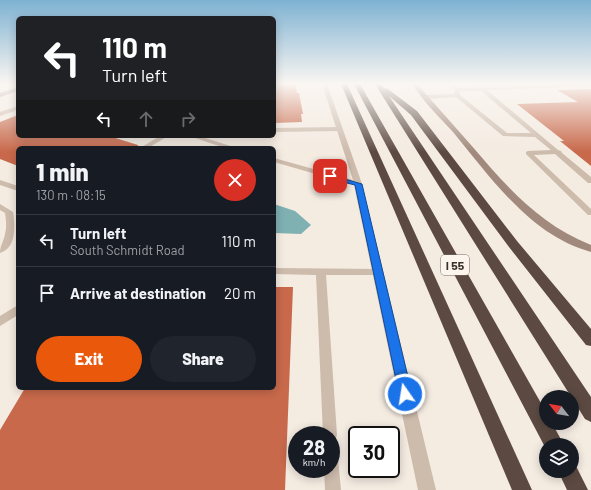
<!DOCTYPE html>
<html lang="en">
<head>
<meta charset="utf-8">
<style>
	body { margin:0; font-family:Barlow,sans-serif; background:#20242c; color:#f1f3f6; height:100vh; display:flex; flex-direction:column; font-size:15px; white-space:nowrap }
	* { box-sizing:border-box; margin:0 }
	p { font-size:13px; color:#9ea1a6 }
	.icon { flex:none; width:22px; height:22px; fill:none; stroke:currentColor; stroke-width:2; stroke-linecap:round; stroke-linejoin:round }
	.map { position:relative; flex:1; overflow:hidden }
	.drawer { position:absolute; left:16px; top:146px; width:260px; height:244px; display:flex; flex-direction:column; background:#171b24; border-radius:6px; box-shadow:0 2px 10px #0003 }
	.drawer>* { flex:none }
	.guide { position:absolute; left:16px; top:16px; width:260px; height:122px; border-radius:6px; box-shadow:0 2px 10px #0003; background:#202124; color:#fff; overflow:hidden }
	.needle { width:26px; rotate:301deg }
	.buttons { position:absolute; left:539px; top:390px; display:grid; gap:8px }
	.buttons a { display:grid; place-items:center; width:40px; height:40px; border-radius:50%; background:#171b24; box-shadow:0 2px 10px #0003; font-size:20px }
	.speed { position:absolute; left:288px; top:426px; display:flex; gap:8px; font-size:20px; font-weight:700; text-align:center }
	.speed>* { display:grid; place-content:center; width:52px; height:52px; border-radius:50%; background:#171b24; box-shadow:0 2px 10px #0003; line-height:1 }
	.speed small { font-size:10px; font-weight:400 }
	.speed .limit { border:2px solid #111; border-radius:6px; background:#fff; color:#111 }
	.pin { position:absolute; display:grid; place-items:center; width:34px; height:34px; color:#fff; margin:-17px; border-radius:8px; box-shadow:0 2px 6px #0006 }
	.me { position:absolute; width:44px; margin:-22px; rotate:347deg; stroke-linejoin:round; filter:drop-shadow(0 0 3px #0008) }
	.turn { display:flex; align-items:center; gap:14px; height:84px; padding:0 20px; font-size:18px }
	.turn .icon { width:52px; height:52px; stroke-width:2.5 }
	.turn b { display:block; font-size:28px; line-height:34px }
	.lanes { display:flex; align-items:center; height:38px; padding:0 20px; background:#0003; justify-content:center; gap:20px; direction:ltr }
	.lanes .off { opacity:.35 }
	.round { display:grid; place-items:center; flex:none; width:42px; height:42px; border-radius:21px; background:#20242c }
	.head { display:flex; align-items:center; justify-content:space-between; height:68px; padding:0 20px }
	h1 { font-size:24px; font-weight:800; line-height:30px }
	.primary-button { display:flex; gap:8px; margin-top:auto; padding:8px 20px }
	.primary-button a { flex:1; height:46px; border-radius:24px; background:#ea580c; color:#fff; font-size:16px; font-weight:800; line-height:46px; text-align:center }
	.primary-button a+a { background:#20242c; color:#f1f3f6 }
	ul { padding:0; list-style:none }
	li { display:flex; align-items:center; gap:12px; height:52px; padding:0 20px; border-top:1px solid #363941 }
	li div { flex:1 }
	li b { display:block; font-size:15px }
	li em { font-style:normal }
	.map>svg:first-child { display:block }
	.water { fill:#7fb0b2 }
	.building { fill:#c8694b }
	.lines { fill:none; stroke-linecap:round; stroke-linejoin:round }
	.lane { fill:#cdbbac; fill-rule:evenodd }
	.street { fill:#cdbbac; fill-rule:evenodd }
	.secondary { fill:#a18a7d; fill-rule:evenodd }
	.highway { fill:#5c4a42; fill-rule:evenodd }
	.route { fill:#1a73e8; stroke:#114b97 }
	.labels { text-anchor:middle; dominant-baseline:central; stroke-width:4; stroke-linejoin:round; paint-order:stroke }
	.shield { fill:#fbf5ee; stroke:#756b66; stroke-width:1 }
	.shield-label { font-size:12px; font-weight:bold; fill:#3b302b }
</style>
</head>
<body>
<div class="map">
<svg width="591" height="490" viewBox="0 0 591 490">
	<rect width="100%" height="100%" fill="#f4ebe1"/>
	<!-- water -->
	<polygon class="water" points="274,204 295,211 311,225 301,234 274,233"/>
	<!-- building -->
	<g class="building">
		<polygon points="274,84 295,84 297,93 299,93 303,114 301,114 302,122 274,123"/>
		<polygon points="591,89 591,166 560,141 564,141 517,104 578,102 557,90"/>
		<polygon points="18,115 18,136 109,136 138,145 138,148 18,148 18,166 0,159 0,122"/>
		<polygon points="274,287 293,287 285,490 0,490 0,430 25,388 274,388"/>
	</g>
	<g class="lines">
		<!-- lane -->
		<g class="lane">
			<path d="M447,84H452L458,88L591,84V86L487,90L558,150L561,151L562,153L591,177V183H588L555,154L534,155L591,209V215H588L526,154V152L528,151L551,150L535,137L503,136L456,97L425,99L422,97L425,95L454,94L455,90ZM459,91H481L531,133H507L460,95Z"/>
			<polygon points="18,106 18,110 0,116 0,112"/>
			<polygon points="274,128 339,127 342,129 339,131 274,132"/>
			<polygon points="160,136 168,136 148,148 140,148"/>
			<polygon points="0,180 18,186 18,191 0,185"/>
			<path d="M0,204L13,212C15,225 17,248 0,253C0,245 4,241 5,234C7,227 6,220 5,213L0,210Z"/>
			<polygon points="274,268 378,269 381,270 383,272 381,274 378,275 326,275 337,435 335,440 331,442 331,435 323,435 316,275 274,274"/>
			<polygon points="18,305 18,315 0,326 0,316"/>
			<polygon points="331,452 336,454 338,459 341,490 325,490 324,469 331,469"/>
		</g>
		<!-- street -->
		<g class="street">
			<polygon points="322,84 327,84 362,184 436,490 418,490 354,185 274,162 274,158 353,180"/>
			<polygon points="189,136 199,136 237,148 225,148"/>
		</g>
		<!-- secondary -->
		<g class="secondary">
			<path d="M412,84H417C435,104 453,125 471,145C507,187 539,224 591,245V252C531,236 491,178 453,132C439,117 423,101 412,84Z"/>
			<polygon points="18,87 18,91 0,97 0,93"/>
		</g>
		<!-- highway -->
		<g class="highway">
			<polygon points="341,84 347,84 532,490 512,490"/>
			<polygon points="354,84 360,84 546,412 546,423 552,423 564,445 546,445 546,449"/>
			<polygon points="375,84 381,84 384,88 388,89 417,111 517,241 591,329 591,346 586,345 509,247 411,115 389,96 591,397 591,422 585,419"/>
			<polygon points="572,463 575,464 588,490 567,490 558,471 572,471"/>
		</g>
	</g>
	<!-- sky -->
	<linearGradient id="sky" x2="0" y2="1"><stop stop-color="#7eb2d2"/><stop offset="0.55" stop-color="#faf6f2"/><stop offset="1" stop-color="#faf6f2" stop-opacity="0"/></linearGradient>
	<rect width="591" height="152" fill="url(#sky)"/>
	<!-- route -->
	<polygon class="route" points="327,174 362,184 412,394 410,398 405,400 401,398 399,394 355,185 327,178"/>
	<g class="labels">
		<!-- shield labels -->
		<rect class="shield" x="441" y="255" width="28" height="20" rx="3"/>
		<g class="shield-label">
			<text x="455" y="265">I 55</text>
		</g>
	</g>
</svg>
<div class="buttons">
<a><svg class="needle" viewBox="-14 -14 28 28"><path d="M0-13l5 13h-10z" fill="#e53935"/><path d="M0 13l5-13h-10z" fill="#9ea1a6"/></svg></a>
<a><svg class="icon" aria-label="layers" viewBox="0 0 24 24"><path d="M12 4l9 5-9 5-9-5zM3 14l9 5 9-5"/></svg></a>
</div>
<div class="speed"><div>28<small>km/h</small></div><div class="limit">30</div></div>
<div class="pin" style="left:330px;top:176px;background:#d93025"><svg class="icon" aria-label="arrive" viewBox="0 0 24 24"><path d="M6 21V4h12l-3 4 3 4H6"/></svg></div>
<svg class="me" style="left:405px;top:394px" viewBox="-20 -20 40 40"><circle r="17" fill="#1a73e8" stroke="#fff" stroke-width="3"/><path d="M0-11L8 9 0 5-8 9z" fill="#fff"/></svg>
<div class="guide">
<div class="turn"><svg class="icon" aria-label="left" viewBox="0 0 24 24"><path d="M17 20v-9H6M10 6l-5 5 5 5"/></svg><div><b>110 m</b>Turn left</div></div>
<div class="lanes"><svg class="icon" aria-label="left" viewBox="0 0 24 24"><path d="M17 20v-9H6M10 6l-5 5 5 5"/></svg><svg class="icon off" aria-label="ahead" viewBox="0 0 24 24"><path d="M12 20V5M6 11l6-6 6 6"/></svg><svg class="icon off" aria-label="right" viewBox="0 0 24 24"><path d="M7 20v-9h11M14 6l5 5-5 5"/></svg></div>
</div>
<section class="drawer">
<div class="head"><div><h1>1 min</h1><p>130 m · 08:15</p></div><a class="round" style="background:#d93025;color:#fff"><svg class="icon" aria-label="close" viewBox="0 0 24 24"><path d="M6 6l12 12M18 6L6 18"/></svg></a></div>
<ul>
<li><svg class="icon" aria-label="left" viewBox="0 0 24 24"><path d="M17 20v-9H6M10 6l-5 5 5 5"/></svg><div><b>Turn left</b><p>South Schmidt Road</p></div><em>110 m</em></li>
<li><svg class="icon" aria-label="arrive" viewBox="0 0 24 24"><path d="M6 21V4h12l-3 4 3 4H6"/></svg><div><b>Arrive at destination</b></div><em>20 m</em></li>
</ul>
<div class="primary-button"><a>Exit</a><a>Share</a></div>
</section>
</div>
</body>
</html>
